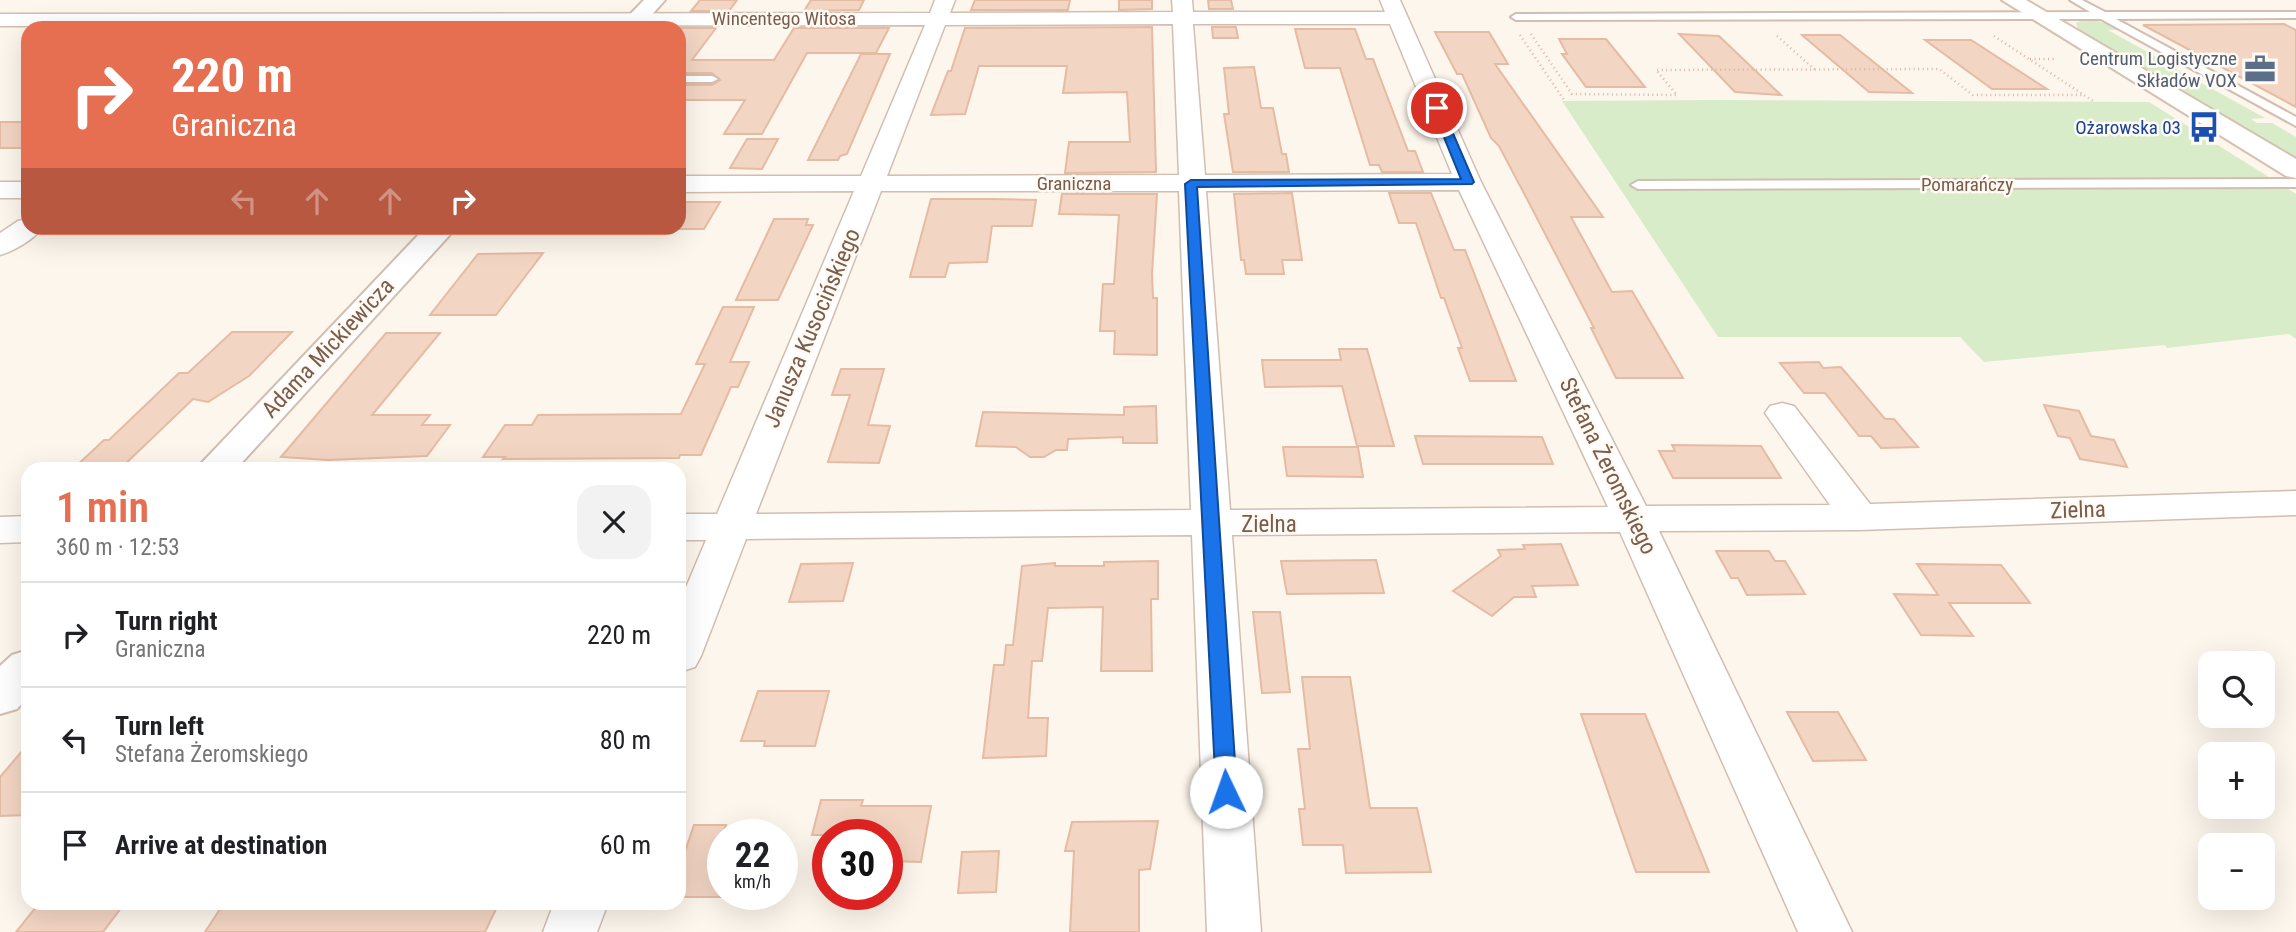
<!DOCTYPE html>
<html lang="en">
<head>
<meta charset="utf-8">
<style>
	body { margin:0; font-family:"Roboto Condensed",sans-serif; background:#f2f2f2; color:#202124; height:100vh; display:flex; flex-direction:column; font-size:26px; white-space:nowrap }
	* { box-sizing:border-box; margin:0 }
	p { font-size:23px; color:#757577 }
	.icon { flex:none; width:38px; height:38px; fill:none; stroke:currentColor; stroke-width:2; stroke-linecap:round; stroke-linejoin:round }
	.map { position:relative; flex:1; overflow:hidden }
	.panel { position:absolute; left:21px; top:462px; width:665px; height:448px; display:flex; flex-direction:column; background:#fff; border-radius:21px; box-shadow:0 7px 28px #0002 }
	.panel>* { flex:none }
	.top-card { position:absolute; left:21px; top:21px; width:665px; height:214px; border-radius:21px; box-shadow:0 7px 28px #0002; background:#e76f51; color:#fff; overflow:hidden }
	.controls { position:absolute; left:2198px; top:651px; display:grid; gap:14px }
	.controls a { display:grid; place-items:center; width:77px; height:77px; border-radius:14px; background:#fff; box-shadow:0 7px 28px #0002; font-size:35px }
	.speed { position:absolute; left:707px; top:819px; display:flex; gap:14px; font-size:35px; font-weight:700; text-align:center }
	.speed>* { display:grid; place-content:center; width:91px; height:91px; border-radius:50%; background:#fff; box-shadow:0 7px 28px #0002; line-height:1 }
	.speed small { font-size:18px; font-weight:400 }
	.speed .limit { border:10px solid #d22; background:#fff; color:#111 }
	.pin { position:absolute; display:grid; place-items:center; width:60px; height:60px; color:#fff; margin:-30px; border:4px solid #fff; border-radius:50%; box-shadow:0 2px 7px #0007 }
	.me { position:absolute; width:77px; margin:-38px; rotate:357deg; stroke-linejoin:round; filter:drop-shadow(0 0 5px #0008) }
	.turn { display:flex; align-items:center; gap:24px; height:147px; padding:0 35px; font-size:32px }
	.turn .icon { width:91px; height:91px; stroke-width:2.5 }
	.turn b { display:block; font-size:49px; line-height:60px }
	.lanes { display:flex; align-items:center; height:66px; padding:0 35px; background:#0003; justify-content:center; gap:35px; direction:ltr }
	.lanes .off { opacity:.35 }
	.round { display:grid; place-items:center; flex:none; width:74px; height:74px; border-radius:21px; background:#f2f2f2 }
	.head { display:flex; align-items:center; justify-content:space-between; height:119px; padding:0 35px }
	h1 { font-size:42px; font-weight:600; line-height:52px; color:#e76f51 }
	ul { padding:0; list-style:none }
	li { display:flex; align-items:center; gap:21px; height:105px; padding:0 35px; border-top:2px solid #e0e0e0 }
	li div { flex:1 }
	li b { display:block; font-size:26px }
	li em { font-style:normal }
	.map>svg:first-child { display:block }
	.green { fill:#d8ecc9 }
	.building { fill:#f3d5c3; stroke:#e6bba3; stroke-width:2 }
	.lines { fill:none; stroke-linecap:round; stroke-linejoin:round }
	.service-casing { stroke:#d1beb0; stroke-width:4 }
	.minor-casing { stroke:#d1beb0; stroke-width:3 }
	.tertiary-casing { stroke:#d1beb0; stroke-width:4 }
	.secondary-casing { stroke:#d6c0b0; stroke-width:4 }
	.path { stroke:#d9b8a5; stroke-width:2.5; stroke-dasharray:1 3.5; stroke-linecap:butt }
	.service { fill:#fff; fill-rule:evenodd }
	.minor { fill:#fff; fill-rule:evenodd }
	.tertiary { fill:#fff; fill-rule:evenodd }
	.secondary { fill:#fff; fill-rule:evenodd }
	.route { fill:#1a73e8; stroke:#114b97; stroke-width:2 }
	.labels { text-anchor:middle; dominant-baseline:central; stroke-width:5; stroke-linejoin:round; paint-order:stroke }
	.far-street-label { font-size:19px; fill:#7a5c4d; stroke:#fffaf3 }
	.far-service-label { font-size:19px; fill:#4e5e75; stroke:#fffaf3; text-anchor:end }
	.far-transit-label { font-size:19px; fill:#164399; stroke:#fffaf3; text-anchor:end }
	.street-label { font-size:23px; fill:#7a5c4d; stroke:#fffaf3 }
</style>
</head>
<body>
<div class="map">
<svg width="2296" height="932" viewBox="0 0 2296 932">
	<rect width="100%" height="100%" fill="#fdf6ec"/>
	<!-- green -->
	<g class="green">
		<path d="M2084,20C2098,20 2108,23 2120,30H2108L2171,65L2159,66L2176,69L2265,118L2251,119L2257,123H2272L2296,137V161L2178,89H2183L2170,85L2134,64H2128L2078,29L2076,23Z"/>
		<polygon points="1717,100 2149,102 2296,194 2296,339 2289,334 2167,348 2165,345 1984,362 1960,337 1718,337 1562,101"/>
	</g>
	<!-- building -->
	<g class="building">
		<polygon points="700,0 737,0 729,11 691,11"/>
		<polygon points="811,0 864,0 859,10 804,11"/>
		<polygon points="975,0 1070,0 1068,10 971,10"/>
		<polygon points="1119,0 1152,0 1152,9 1119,10"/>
		<polygon points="1208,0 1231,0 1233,9 1209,9"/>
		<polygon points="2284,24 2296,30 2296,107 2143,25"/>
		<polygon points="1152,27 1156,172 1065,173 1069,142 1130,142 1127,92 1063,93 1067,66 979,66 965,114 931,115 948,71 951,71 965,28"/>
		<polygon points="1212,27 1236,27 1238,38 1213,38"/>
		<polygon points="679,28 716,28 692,60 774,60 794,28 889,28 876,53 807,53 762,134 724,134 745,100 679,100 679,85 712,85 720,80 712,73 679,73"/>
		<polygon points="1295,29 1355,29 1366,59 1373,59 1408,151 1415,151 1423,172 1382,172 1379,165 1370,165 1340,68 1305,68"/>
		<polygon points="1435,32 1489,32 1508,64 1495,64 1603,217 1571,217 1612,292 1632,291 1683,378 1616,378 1591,328 1594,328 1527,199 1499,146 1491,138 1462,74 1457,74"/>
		<polygon points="1679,34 1719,36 1781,95 1735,92"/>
		<polygon points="1802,35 1840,35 1912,93 1869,92"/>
		<polygon points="1559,39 1606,39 1645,87 1586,87 1562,54 1567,54"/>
		<polygon points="1925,40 1971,40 2047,89 1992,89"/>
		<polygon points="861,54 890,54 847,154 840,156 838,160 808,160"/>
		<polygon points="1254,67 1261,108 1273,108 1282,154 1286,154 1289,172 1233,172 1224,114 1229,114 1224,68"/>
		<rect x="0" y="122" width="28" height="26"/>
		<polygon points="747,139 778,139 762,169 730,168"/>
		<polygon points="1292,193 1302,260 1282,260 1284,274 1246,274 1244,260 1241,260 1234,194"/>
		<polygon points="1389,193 1431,193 1454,250 1465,250 1516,381 1470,381 1458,348 1462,348 1444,298 1441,298 1416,223 1399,223"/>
		<polygon points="1062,194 1157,194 1152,274 1153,298 1157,298 1157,355 1114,354 1115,331 1100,331 1103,284 1114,284 1119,215 1059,214"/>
		<polygon points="931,199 993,199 1036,200 1032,226 992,226 987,262 949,263 945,277 910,277"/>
		<polygon points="679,202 720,202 704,229 679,229"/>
		<polygon points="774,219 808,219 806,225 813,225 778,300 736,300"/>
		<polygon points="543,253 496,315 430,315 478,254"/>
		<polygon points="723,307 754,307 730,362 749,362 738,387 731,387 701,455 680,455 679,458 503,459 505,457 483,457 505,425 532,425 538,415 681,414 705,364 696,364"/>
		<polygon points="232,332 292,332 249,376 208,402 193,399 120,469 73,469 104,440 109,440 179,373 188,373"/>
		<polygon points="386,333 440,333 372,415 430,415 422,425 450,425 427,456 328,460 281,457"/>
		<polygon points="1339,349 1367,349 1394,446 1357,446 1342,386 1265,387 1262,360 1341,360"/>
		<polygon points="1819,362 1823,368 1841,367 1885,419 1894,419 1918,447 1881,448 1871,436 1859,436 1825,393 1804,393 1780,363"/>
		<polygon points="841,369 884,369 868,425 890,426 879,463 828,462 850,395 832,395"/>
		<polygon points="2044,405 2079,411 2091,436 2114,440 2127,467 2080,459 2070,438 2058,436"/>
		<polygon points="1156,406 1157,443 1123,443 1123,437 1068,439 1067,450 1056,450 1044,457 1030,457 1016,447 976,446 983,412 1124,415 1124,407"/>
		<polygon points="1415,436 1542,437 1553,464 1423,464"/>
		<polygon points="1672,445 1761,446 1781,478 1673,478 1659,451 1675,451"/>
		<polygon points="1283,447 1358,447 1363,477 1287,476"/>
		<polygon points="1561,544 1578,585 1532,586 1536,597 1514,597 1492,616 1453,591 1501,556 1498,550 1525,549 1523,545"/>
		<polygon points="1716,551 1769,551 1775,561 1785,561 1805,594 1747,595 1738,578 1731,578"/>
		<polygon points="1376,560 1384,593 1287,594 1281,561"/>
		<polygon points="1158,561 1158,599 1151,599 1152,671 1101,671 1103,607 1048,608 1042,661 1032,661 1028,718 1048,718 1046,756 983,758 994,665 1004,665 1006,645 1013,645 1022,566 1055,563 1055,566 1104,566 1104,562"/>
		<polygon points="853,563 843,601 789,602 801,564"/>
		<polygon points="1917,564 2001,565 2030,603 1949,603 1973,636 1921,635 1894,594 1938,595"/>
		<polygon points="1253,612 1280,612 1290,692 1262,693"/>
		<polygon points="1302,677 1350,677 1370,808 1417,808 1431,872 1346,873 1343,845 1303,845 1299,809 1305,809 1298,749 1310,749"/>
		<polygon points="758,691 829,691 815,746 764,746 765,741 741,741"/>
		<polygon points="1787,712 1838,712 1866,760 1813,761"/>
		<polygon points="1581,714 1645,714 1709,872 1636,872"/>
		<polygon points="28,744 28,815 0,816 0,777"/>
		<polygon points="821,800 863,800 861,806 931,806 921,862 887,861 887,835 812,835"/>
		<polygon points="1158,821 1150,869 1139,870 1139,932 1070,932 1074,851 1065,851 1072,822"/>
		<polygon points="694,825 726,825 723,835 723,897 679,897 679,869"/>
		<polygon points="999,851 996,892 958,893 962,852"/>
		<polygon points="224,903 499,903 485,932 205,932"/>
		<polygon points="36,907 121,908 103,932 16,932"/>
	</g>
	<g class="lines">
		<defs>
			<g id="service">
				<polygon points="2070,0 2082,0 2105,12 2296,12 2296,18 2116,19 2296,117 2296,126 2101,19 1516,20 1511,17 1516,14 2090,12"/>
				<polygon points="679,76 712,76 718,79 712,82 679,82"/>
				<polygon points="2296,179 2296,187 1638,189 1631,185 1638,181"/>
			</g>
			<g id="minor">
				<path d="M935,0H955L950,13L1173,12L1172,0H1192L1193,12H1385L1380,0H1400L1481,182L1646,506L1830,505L1765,413L1770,406L1782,403L1794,406L1870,504L2296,491V515L1859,530L1659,531L1852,932H1798L1620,532L1232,535L1261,932H1207L1192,535L746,539L701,656L695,667L679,672V604L706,540H679V514H717L854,191L679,192V176H861L925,25L0,26V14L930,13ZM1173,24L1179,175L887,176L945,25ZM1193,24H1390L1452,174L1205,175ZM1459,190L1608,507L1230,510L1206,191ZM881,191H1179L1191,510L756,514Z"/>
				<rect x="0" y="182" width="28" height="16"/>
				<path d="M28,219V228H42C33,240 14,251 0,255V233L18,221Z"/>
				<polygon points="28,516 28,542 0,543 0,517"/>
				<polygon points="554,903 608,903 597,932 543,932"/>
			</g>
			<g id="tertiary">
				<polygon points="644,0 665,0 640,28 617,28"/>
				<polygon points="425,228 456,228 236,469 196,469"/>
				<polygon points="28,650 28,697 17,709 0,714 0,666 12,655"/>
			</g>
			<polygon id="secondary" points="2002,0 2026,0 2296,159 2296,178 2286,176"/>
		</defs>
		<!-- service casing -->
		<use href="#service" class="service-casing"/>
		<!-- minor casing -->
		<use href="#minor" class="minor-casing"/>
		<!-- tertiary casing -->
		<use href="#tertiary" class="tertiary-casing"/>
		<!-- secondary casing -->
		<use href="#secondary" class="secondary-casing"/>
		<!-- path -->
		<g class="path">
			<polyline points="1531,34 1572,94 1677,95 1656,70 1939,69 1973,95 2084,95"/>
			<polyline points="1520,35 1564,100"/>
			<polyline points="1777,36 1815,70"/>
			<polyline points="1994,36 2093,101"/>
			<polyline points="2030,59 2054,59"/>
		</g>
		<!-- service -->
		<use href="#service" class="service"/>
		<!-- minor -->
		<use href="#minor" class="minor"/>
		<!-- tertiary -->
		<use href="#tertiary" class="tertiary"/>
		<!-- secondary -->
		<use href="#secondary" class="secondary"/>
	</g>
	<!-- route -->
	<polygon class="route" points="1437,105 1442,108 1474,182 1472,184 1197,187 1237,792 1234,799 1226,801 1219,799 1216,792 1185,184 1191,180 1461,179 1432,108"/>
	<!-- icons -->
	<defs>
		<symbol id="office-bare" viewBox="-9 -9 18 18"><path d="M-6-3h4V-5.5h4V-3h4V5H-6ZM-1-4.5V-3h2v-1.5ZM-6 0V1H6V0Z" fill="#5c6f8a" stroke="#fffaf3" stroke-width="2.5" paint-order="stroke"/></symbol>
		<symbol id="bus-bare" viewBox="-9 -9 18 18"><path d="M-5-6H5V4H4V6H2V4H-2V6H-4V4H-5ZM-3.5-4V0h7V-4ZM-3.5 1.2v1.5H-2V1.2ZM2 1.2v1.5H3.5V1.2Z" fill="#1a4fb4" stroke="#fffaf3" stroke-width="2.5" paint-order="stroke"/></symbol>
	</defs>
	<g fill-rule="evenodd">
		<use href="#office-bare" x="2238" y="47" width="44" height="44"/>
		<use href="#bus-bare" x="2182" y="105" width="44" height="44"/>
	</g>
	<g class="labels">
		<!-- far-street labels -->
		<g class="far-street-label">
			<text x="784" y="18">Wincentego Witosa</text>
			<text x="1074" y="183">Graniczna</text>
			<text x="1967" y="184">Pomarańczy</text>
		</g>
		<!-- far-service labels -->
		<g class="far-service-label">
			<text x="2237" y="58">Centrum Logistyczne<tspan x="2237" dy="22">Składów VOX</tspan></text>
		</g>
		<!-- far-transit labels -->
		<g class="far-transit-label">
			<text x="2181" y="127">Ożarowska 03</text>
		</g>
		<!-- street labels -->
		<g class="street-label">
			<text transform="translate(812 328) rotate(-67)">Janusza Kusocińskiego</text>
			<text transform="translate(328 348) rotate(-47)">Adama Mickiewicza</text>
			<text transform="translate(1608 466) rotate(64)">Stefana Żeromskiego</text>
			<text transform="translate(2078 510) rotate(-2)">Zielna</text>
			<text x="1269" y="524">Zielna</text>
		</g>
	</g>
</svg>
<div class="controls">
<a><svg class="icon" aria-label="search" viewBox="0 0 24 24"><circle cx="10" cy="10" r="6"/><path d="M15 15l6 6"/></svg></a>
<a>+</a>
<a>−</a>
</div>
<div class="speed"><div>22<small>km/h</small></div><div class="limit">30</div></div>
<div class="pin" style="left:1437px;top:108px;background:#d93025"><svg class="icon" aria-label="arrive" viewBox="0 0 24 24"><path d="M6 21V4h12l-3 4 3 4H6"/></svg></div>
<svg class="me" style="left:1226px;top:792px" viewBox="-20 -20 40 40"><circle r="19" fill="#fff"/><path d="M0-13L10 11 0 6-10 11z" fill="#1a73e8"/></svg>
<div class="top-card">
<div class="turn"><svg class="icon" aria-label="right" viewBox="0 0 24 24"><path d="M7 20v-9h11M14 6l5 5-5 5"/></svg><div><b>220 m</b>Graniczna</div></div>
<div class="lanes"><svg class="icon off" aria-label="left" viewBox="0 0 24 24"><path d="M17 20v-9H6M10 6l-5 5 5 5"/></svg><svg class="icon off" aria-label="ahead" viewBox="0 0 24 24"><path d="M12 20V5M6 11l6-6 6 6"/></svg><svg class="icon off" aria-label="ahead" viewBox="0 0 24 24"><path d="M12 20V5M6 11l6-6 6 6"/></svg><svg class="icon" aria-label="right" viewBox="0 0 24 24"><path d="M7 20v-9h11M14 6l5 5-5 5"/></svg></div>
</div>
<section class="panel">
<div class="head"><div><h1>1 min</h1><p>360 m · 12:53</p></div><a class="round"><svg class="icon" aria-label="close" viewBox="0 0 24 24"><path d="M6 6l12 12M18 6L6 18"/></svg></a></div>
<ul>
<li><svg class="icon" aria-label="right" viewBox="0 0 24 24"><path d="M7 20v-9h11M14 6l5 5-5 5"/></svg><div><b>Turn right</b><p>Graniczna</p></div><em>220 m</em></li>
<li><svg class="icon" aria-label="left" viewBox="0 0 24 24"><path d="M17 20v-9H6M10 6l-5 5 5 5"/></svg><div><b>Turn left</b><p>Stefana Żeromskiego</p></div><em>80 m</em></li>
<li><svg class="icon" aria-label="arrive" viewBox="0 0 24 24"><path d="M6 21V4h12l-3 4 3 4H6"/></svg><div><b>Arrive at destination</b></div><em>60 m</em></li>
</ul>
</section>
</div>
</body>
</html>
